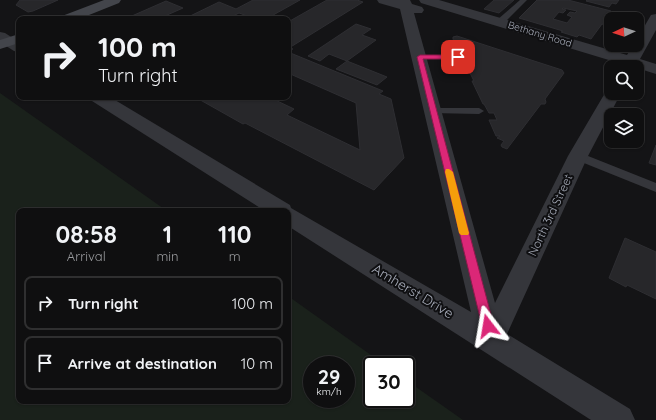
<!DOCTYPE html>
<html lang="en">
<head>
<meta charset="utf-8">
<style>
	body { margin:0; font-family:Quicksand,sans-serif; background:#181819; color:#f1f3f6; height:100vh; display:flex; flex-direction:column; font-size:15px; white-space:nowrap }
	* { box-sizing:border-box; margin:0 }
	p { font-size:13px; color:#9b9c9f }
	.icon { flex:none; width:22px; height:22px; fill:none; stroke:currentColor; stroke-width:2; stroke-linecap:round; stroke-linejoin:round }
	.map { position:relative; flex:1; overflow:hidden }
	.panel { position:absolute; left:16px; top:208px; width:275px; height:196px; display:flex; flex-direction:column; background:#0f0f10; border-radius:8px; box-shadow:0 1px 3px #0004,0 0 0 1px #2f2f30 }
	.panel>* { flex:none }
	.guide { position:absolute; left:16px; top:16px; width:275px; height:84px; border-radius:8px; box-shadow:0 1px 3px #0004,0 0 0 1px #2f2f30; background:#0f0f10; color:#f1f3f6; overflow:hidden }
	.needle { width:26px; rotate:266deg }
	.controls { position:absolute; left:604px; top:12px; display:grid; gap:8px }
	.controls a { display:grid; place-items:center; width:40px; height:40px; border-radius:8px; background:#0f0f10; box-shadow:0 1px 3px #0004,0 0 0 1px #2f2f30; font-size:20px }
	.speed { position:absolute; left:303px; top:356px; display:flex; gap:8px; font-size:20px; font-weight:700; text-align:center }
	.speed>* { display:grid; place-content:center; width:52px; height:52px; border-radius:50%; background:#0f0f10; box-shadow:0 1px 3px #0004,0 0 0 1px #2f2f30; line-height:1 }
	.speed small { font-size:10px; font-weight:400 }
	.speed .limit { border:2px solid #111; border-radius:6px; background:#fff; color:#111 }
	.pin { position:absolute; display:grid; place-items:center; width:34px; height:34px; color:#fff; margin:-17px; border-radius:8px; box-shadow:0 2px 6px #0006 }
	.me { position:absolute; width:44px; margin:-22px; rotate:346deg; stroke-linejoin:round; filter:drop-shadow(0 0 3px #0008) }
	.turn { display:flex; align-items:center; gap:14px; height:84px; padding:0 16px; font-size:18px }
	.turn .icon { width:52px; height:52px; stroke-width:2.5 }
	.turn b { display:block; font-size:28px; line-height:34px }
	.eta { display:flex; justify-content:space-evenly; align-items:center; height:68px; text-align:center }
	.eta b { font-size:24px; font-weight:700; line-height:28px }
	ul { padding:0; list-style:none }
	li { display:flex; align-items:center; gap:12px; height:54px; margin:0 8px 6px; padding:0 8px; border:2px solid #2f2f30; border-radius:8px }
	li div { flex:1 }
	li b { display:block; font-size:15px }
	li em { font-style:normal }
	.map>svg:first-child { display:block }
	.green { fill:#1a211b; fill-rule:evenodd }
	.building { fill:#27272a; stroke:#2e2e32; fill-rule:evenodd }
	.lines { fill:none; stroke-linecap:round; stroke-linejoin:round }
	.service { fill:#35363b; fill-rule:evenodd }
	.minor { fill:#35363b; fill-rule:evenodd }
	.secondary { fill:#43454b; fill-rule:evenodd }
	.route { fill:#db2777; stroke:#8e194d }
	.slow { fill:#f59e0b }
	.labels { text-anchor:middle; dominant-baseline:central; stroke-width:4; stroke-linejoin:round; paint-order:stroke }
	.far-street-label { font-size:10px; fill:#a5aab7; stroke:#0f0f11 }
	.street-label { font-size:12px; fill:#a5aab7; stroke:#0f0f11 }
	.near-street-label { font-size:14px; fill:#a5aab7; stroke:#0f0f11 }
</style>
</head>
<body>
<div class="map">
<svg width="656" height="420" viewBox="0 0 656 420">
	<rect width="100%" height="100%" fill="#141416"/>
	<!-- green -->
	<path class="green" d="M0,93L167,211H19V401H288V296L385,365H372V399H406V380L463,420H0ZM312,365H346V399H312Z"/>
	<!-- building -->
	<g class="building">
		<polygon points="20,0 58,0 33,11 28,12 16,5"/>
		<polygon points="253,0 300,0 266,19 245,19 250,17 239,13 227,19 219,17 215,19 184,19 219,2 236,9"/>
		<polygon points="327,0 357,0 363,2 289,48 293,49 288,50 288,22"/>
		<polygon points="494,0 514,0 499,13 484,9"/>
		<path d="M537,0H568L611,11L604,20L610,21L607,26L602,24L591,39L579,35L577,37L561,32L563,31L519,18ZM563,8L577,11L575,13L570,12L567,15L572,17L567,23L553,19L559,12L563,13L566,10L562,9Z"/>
		<polygon points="587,0 619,0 616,4 612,3 609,7 586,1"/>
		<polygon points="166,1 183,8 158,19 125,19"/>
		<polygon points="356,24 371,29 362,35 376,40 347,61 329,54 320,61 308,56"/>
		<polygon points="457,36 562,70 564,73 545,99 546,102 545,104 541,104 507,149 502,147 501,145 504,141 497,138 500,136 496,136 489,120 497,120 494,113 489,113 484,104 483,104 472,81 474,81 464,61 466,61 463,56 461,56 453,39 453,37"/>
		<polygon points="288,52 383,91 379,94 391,99 404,158 374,190 245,123 243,124 195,97 269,97 294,109 287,115 360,150 356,103 288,73"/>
		<polygon points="347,61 387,77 377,85 336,69"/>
		<polygon points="656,145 656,165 649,163"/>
		<polygon points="625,238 656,252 656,299 627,285 626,287 609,278"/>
	</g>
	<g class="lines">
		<!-- service -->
		<g class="service">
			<polygon points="520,0 527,0 503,24 497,24 497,20"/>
			<polygon points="417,55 457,55 461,57 457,59 420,59 416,57"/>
			<polygon points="434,108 479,108 484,111 479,114 431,113 429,111 431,109"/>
			<polygon points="578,152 656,183 656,192 574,159 573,156 574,153"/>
		</g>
		<!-- minor -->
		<g class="minor">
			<polygon points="377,0 410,0 412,4 422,7 424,10 422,13 414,13 495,303 568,156 605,93 607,89 611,88 611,93 621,93 588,156 507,334 630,409 635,420 591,420 288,226 288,211 265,211 92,101 89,97 110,97 290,205 291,208 471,312 400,9 379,3"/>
			<polygon points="419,0 439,0 627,55 633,45 637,45 637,39 651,15 656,14 656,30 640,59 656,64 656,74 637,68 637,67 620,67 622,64 421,3"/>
			<polygon points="0,32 5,33 19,42 19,52 14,51 0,42"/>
		</g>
		<!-- secondary -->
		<g class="secondary">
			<polygon points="104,0 121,0 119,3 79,19 60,19 62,16"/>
			<polygon points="19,34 19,43 0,49 0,40"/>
		</g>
	</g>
	<!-- route -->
	<polygon class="route" points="420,55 458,55 461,57 458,59 423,59 494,326 492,329 488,331 484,329 482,326 417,57"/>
	<!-- slow -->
	<polygon class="slow" points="446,169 449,169 453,172 469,233 468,235 461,235 459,233 445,172"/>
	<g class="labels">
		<!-- far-street labels -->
		<g class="far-street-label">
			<text transform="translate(540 34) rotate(17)">Bethany Road</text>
		</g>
		<!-- street labels -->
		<g class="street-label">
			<text transform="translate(550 215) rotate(-65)">North 3rd Street</text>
		</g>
		<!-- near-street labels -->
		<g class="near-street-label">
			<text transform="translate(413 291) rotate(31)">Amherst Drive</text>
		</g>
	</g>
</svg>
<div class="controls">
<a><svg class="needle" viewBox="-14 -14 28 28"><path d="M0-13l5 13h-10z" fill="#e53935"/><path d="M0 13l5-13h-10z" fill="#9b9c9f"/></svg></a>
<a><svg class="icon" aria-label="search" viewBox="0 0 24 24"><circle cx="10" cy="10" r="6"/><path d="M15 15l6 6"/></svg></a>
<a><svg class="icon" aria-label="layers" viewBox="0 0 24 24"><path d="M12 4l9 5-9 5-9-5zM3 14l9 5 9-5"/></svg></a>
</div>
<div class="speed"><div>29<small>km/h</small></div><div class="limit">30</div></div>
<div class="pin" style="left:458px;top:57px;background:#d93025"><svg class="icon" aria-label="arrive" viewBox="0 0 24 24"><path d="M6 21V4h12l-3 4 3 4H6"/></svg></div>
<svg class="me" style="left:488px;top:326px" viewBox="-20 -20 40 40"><path d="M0-17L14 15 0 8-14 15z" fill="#db2777" stroke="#fff" stroke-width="4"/></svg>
<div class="guide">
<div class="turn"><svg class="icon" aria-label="right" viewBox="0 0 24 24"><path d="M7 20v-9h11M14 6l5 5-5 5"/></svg><div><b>100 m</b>Turn right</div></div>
</div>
<section class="panel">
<div class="eta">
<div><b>08:58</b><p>Arrival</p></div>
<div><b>1</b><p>min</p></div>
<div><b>110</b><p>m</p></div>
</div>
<ul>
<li><svg class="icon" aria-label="right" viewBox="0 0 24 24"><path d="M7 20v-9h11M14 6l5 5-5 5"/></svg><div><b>Turn right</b></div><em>100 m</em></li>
<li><svg class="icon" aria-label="arrive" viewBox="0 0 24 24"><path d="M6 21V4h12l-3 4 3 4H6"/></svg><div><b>Arrive at destination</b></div><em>10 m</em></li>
</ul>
</section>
</div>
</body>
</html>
